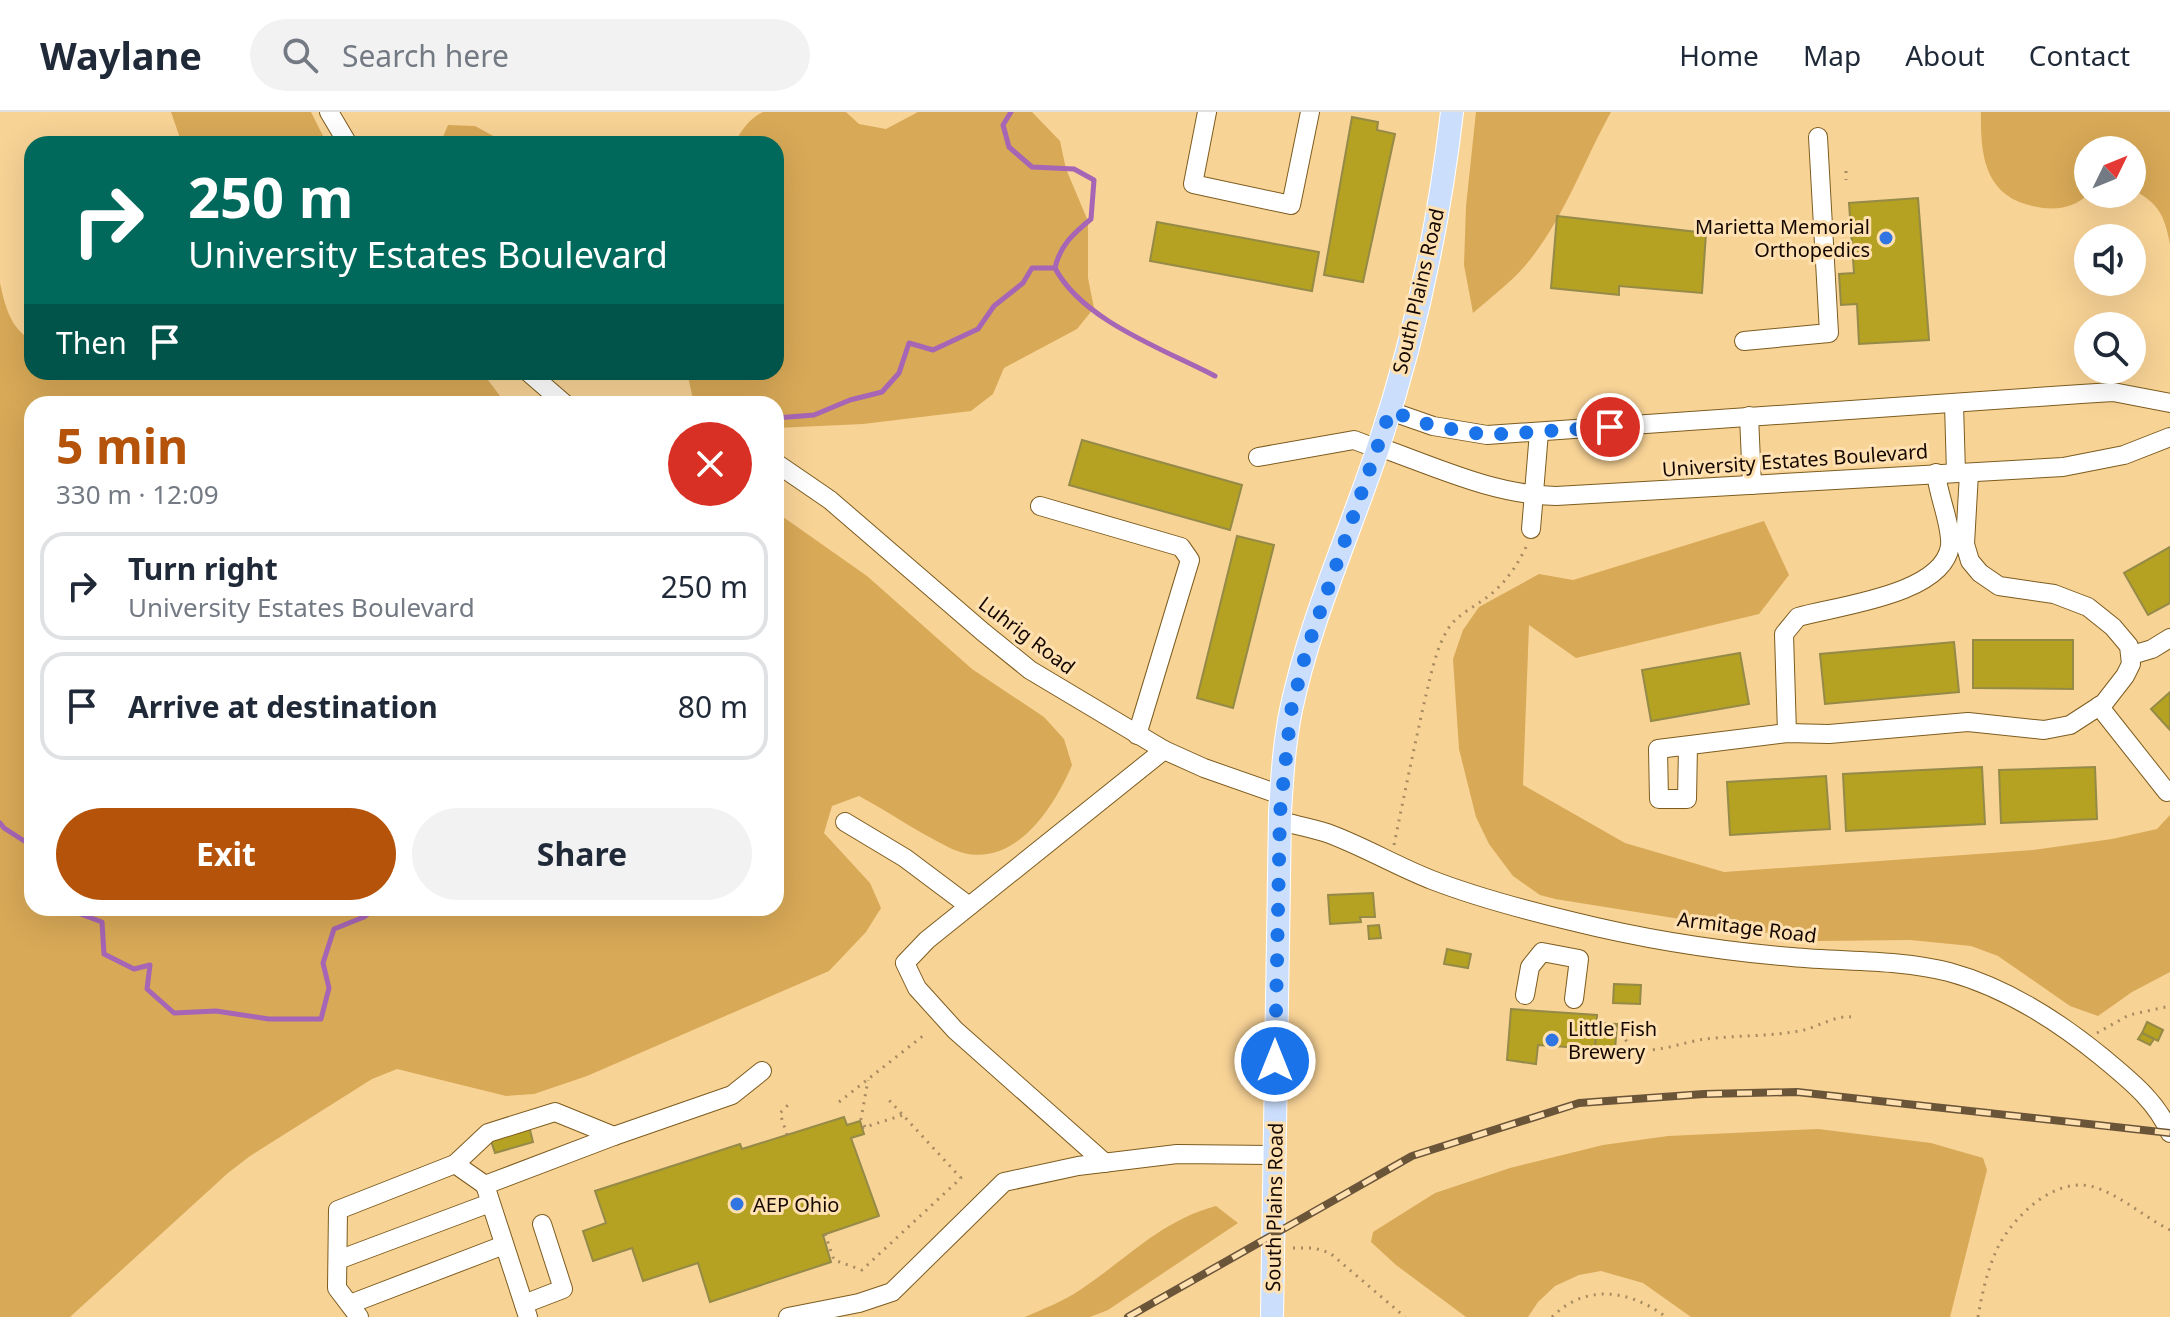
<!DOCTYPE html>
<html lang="en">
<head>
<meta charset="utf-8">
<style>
	body { margin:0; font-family:"Noto Sans",sans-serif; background:#f2f2f3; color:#1f2937; height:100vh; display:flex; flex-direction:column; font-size:30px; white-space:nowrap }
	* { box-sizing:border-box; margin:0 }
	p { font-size:26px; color:#747a83 }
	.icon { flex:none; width:44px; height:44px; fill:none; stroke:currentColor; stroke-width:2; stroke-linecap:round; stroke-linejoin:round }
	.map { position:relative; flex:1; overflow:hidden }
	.details { position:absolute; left:24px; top:284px; width:760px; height:520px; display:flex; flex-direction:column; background:#fff; border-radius:24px; box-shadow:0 8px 32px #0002 }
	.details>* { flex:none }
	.top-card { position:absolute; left:24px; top:24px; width:760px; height:244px; border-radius:24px; box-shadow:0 8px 32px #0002; background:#00695c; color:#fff; overflow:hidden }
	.needle { width:52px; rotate:47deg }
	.tools { position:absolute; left:2074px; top:24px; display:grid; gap:16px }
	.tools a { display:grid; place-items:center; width:72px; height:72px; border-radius:50%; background:#fff; box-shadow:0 8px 32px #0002; font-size:40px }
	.pin { position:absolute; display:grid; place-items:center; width:68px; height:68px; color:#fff; margin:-34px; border:4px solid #fff; border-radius:50%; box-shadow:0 2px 8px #0007 }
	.me { position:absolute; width:88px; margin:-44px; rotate:0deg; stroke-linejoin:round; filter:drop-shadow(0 0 6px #0008) }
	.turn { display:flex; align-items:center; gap:28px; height:168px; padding:0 32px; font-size:36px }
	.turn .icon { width:104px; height:104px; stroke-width:2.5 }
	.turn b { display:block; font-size:56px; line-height:68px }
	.then { display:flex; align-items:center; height:76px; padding:0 32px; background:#0003; gap:16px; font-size:30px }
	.round { display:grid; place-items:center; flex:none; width:84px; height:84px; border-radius:42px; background:#f2f2f3 }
	.overview { display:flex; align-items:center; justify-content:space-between; height:136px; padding:0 32px }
	h1 { font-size:48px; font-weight:700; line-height:60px; color:#b45309 }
	.button { display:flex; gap:16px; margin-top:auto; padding:16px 32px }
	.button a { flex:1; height:92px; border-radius:48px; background:#b45309; color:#fff; font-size:32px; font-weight:700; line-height:92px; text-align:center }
	.button a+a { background:#f2f2f3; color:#1f2937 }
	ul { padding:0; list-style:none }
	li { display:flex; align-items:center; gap:24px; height:108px; margin:0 16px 12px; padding:0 16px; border:4px solid #e0e1e3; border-radius:24px }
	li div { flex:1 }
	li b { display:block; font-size:30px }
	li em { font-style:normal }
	header { display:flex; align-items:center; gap:48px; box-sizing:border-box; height:112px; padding:0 40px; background:#fff; border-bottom:2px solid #e0e1e3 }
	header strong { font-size:38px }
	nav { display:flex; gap:44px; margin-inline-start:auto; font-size:28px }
	.search { width:560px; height:72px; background:#f2f2f3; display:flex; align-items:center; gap:20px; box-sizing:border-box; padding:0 28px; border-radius:44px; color:#747a83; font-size:30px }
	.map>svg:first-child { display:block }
	.green { fill:#d8a957 }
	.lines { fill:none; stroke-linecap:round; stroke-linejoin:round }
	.stream { stroke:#a665b5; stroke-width:5 }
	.building { fill:#b5a122; stroke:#958a48; stroke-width:2 }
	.minor-casing { stroke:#7d5c1f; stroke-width:20 }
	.major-casing { stroke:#fff; stroke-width:24 }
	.path { stroke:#a68a60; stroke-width:3; stroke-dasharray:2 6; stroke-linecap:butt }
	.minor { stroke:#fff; stroke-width:18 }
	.major { stroke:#cbdffd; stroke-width:22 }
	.rail-casing { stroke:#6b5539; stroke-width:8 }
	.rail { stroke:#ffe1b1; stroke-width:5; stroke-dasharray:15; stroke-linecap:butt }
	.route { stroke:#1a73e8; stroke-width:14; stroke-dasharray:0 25.2 }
	.poi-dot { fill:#3175e2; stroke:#ffe1b1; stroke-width:3 }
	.labels { text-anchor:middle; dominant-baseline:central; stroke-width:6; stroke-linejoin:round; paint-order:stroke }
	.poi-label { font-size:20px; fill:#150800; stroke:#ffe1b1; text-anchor:start }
	.street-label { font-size:20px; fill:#150800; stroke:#ffe1b1 }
</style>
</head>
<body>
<header>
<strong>Waylane</strong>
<div class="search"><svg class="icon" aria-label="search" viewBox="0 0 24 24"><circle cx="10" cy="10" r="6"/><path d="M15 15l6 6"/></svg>Search here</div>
<nav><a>Home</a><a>Map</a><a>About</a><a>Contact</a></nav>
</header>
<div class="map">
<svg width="2170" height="1205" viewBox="0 0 2170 1205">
	<rect width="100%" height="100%" fill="#f8d396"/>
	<!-- green -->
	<g class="green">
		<polygon points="171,0 311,0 327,32 182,32"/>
		<path d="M763,0H846L859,12L886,17L918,0H1032L1060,29L1066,57L1088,109V166L1094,196L1077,217L1004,256L993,282L971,299L863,312L776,316V292H694L687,260H776V32H735C740,19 750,6 763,0Z"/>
		<path d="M1476,0H1611C1582,52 1563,110 1524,155C1509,172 1490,186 1473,201L1464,153L1466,94Z"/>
		<path d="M1981,0H2170V132C2164,102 2159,92 2132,77V38H2088V82C2077,94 2060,98 2043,96C1987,89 1980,50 1981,0Z"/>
		<polygon points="448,13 475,14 508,32 440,32"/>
		<path d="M0,171C5,193 10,217 32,228V260H482L506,292H32V796H776V400L867,464L972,557L1044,605L1064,627L1072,653C1052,700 1009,764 950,736C919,721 889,700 859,684L832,694L824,721L870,771L881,796L866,820L829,859L587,964L534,982L506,984L397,957L372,967L250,1044L228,1061L70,1205H0Z"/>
		<polygon points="1764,409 1789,463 1759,502 1576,546 1529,513 1523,673 1625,731 1724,760 2033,738 2112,727 2157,717 2170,703 2170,860 2132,880 2098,904 2070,894 1998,844 1971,834 1910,828 1818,829 1555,787 1540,783 1513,764 1489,732 1476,705 1459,637 1453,547 1463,518 1479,495 1539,462 1573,468"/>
		<polygon points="1818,1017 1931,1031 1983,1046 1987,1058 1950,1205 1691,1205 1643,1171 1601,1159 1579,1163 1555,1174 1538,1190 1528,1205 1466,1205 1396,1153 1371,1130 1373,1120 1435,1081 1510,1056 1603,1033 1668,1024"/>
		<path d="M1216,1094L1238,1111L1108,1198L1090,1205H1025C1043,1197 1064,1189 1080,1178C1127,1147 1160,1109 1216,1094Z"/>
	</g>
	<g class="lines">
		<!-- stream -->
		<g class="stream">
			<path d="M1055,156C1082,208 1163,237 1215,264"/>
			<path d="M776,306L814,303L850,288L882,280L899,261L909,231L933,238L978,217L994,194L1023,171L1032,156H1055C1060,133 1074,121 1091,107L1094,68L1074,57L1032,55L1009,35L1003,13L1011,0"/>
			<polyline points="0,711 4,716 32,734"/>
			<polyline points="64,796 102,810 104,842 134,857 150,853 147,877 174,901 216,899 269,907 321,907 329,876 323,851 334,817 364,805 376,796"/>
		</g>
	</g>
	<!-- building -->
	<g class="building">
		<polygon points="1352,5 1378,10 1377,18 1395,22 1363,170 1324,163"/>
		<polygon points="1918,86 1929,228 1859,232 1857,192 1841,193 1839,162 1854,161 1849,91"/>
		<polygon points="1557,104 1706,121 1702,181 1619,174 1619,183 1551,176"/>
		<polygon points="1157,110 1319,140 1312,179 1150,149"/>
		<polygon points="1082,328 1242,373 1230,418 1069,373"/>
		<polygon points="1237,424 1274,433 1233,596 1197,586"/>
		<polygon points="2170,435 2170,491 2148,503 2124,461"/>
		<polygon points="1973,528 2073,528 2073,577 1973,576"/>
		<polygon points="1954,530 1959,580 1825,592 1820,542"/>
		<polygon points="1740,541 1749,592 1651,609 1642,558"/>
		<polygon points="2170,580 2170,618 2151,597"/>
		<polygon points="1982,655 1985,712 1846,719 1843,662"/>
		<polygon points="2095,655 2097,707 2001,711 1999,658"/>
		<polygon points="1826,664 1830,717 1730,723 1727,670"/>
		<polygon points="1373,781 1375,805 1360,805 1361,810 1330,812 1328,783"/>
		<polygon points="1379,813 1381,826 1369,827 1368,814"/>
		<polygon points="1447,837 1471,842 1468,856 1444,852"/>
		<polygon points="1614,872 1641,873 1640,892 1613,891"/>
		<polygon points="1511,897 1597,903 1595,937 1538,933 1536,952 1507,948"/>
		<polygon points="2147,910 2163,918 2158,929 2142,921"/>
		<polygon points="1597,911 1617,912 1615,938 1595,937"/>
		<polygon points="2142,921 2154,927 2150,933 2138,927"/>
		<polygon points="844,1005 847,1013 860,1009 864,1022 851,1026 879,1104 823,1123 831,1150 710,1190 698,1151 643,1169 632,1136 593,1149 583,1119 606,1111 595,1079 740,1032 742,1037"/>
		<polygon points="529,1014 533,1030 495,1041 490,1026"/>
	</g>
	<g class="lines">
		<defs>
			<g id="minor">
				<polyline points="329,0 348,32"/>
				<polyline points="1207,0 1193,72 1291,93 1310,0"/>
				<polyline points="1744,229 1829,221 1818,25"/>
				<polyline points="528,260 565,292"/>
				<polyline points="1954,292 1956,361"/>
				<polyline points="1390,299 1433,314 1487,323 2081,282 2113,280 2170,291"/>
				<polyline points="1749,304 1752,373"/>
				<path d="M1379,335C1436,355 1494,383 1556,384L2063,355L2124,343L2170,325"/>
				<polyline points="1258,345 1354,328 1378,337"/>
				<polyline points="776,351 830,388 983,520 1030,558 1164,638 1204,656 1281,683"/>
				<polyline points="1040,394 1181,435 1190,448 1137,623"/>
				<polyline points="1531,417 1539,320"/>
				<polyline points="2132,543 2152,537 2170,526"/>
				<polyline points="2099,594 2167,680"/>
				<path d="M1787,621L1784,522L1798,505C1836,494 1943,483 1950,434C1952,414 1938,383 1936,361"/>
				<polyline points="1688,634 1687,687 1659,687 1658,637 1787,621 1829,622 1968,610 2044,618 2070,613 2104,591 2125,564 2131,552 2129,534 2113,515 2088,495 2054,482 1999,474 1980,461 1970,449 1965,432 1969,361"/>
				<path d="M1280,709C1295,713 1312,716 1327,721C1363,734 1396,754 1432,768C1476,785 1525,798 1571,809C1643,827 1719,839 1792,845C1844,850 1898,847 1949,860C2004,875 2058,909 2102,945C2128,967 2156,988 2170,1021"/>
				<polyline points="845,710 905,746 969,794"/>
				<polyline points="1525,883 1530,855 1542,840 1579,847 1574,887"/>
				<polyline points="1105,1051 955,918 917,876 905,851 927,828 1164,638"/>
				<polyline points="455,1052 488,1021 555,1000 614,1024"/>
				<polyline points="338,1148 490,1091"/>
				<polyline points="350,1192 504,1133"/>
				<polyline points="524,1192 563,1177 542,1112"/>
				<polyline points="359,1205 337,1176 338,1098 455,1052 485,1073"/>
				<polyline points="528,1205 485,1073 614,1024 732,983 762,959"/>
				<polyline points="788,1205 859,1191 892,1180 1004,1070 1078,1054 1177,1042 1275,1043"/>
			</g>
			<path id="major" d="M1272,1205L1280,701C1282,667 1284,632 1291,598C1310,507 1350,421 1379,333C1415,225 1439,112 1452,0"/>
		</defs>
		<!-- minor casing -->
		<use href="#minor" class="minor-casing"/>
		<!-- major casing -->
		<use href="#major" class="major-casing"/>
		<!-- path -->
		<g class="path">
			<polyline points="1846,59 1846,68"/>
			<path d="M1394,733C1404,684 1414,636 1425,587C1431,564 1435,538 1448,517C1458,501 1477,494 1491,482C1507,469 1518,452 1527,433"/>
			<path d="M1624,920L1625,927L1631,936C1653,943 1683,930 1705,927C1738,923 1771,925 1804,918C1819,914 1837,903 1851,905"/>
			<polyline points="2097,921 2129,903 2170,894"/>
			<polyline points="839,990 924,923"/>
			<polyline points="865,1015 861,1007 868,968"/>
			<polyline points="862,1016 903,1003"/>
			<polyline points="787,1023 780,1001 789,992"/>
			<polyline points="825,1122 834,1148 862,1158 961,1066 888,987"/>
			<polyline points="1293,1136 1314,1136 1330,1141 1405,1205"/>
			<path d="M1552,1205C1586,1171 1630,1178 1666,1205"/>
			<path d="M1978,1205C1982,1181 1988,1155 1999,1133C2016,1102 2056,1064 2094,1075C2122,1084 2144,1105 2170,1118"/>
		</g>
		<!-- minor -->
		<use href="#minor" class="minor"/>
		<!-- major -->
		<use href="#major" class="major"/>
		<defs>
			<polyline id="rail" points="1128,1205 1412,1044 1579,991 1704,982 1797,980 2170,1021"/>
		</defs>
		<!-- rail casing -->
		<use href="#rail" class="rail-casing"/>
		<!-- rail -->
		<use href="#rail" class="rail"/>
	</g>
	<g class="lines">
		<!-- route -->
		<polyline class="route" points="1275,949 1280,701 1291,599 1306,540 1390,299 1433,314 1487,323 1610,315"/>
	</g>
	<!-- markers -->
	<g class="poi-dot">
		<circle cx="1886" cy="126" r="8"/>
		<circle cx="1552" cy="928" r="8"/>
		<circle cx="737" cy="1092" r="8"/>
	</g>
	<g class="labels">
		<!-- poi labels -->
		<g class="poi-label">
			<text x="1870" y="114" text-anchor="end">Marietta Memorial<tspan x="1870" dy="23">Orthopedics</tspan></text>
			<text x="1568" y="916">Little Fish<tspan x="1568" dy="23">Brewery</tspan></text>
			<text x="753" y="1092">AEP Ohio</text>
		</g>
		<!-- street labels -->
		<g class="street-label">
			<text transform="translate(1418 179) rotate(-77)">South Plains Road</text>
			<text transform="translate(1795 348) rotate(-4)">University Estates Boulevard</text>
			<text transform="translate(1027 523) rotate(37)">Luhrig Road</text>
			<text transform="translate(1747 815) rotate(7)">Armitage Road</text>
			<text transform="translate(1274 1095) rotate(-89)">South Plains Road</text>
		</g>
	</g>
</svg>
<div class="tools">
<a><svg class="needle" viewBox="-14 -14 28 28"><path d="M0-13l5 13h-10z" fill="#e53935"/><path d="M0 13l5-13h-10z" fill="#747a83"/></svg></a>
<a><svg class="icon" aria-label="sound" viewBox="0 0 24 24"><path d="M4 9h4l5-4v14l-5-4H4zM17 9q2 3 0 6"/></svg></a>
<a><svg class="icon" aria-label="search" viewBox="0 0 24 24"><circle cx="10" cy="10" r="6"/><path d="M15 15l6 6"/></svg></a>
</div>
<div class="pin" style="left:1610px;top:315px;background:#d93025"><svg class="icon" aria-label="arrive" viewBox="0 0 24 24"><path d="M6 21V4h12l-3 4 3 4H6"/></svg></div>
<svg class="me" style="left:1275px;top:949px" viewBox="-20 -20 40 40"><circle r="17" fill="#1a73e8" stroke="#fff" stroke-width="3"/><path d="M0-11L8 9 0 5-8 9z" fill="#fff"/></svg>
<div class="top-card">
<div class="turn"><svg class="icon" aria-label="right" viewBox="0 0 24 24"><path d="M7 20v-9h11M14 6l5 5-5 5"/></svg><div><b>250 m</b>University Estates Boulevard</div></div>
<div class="then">Then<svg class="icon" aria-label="arrive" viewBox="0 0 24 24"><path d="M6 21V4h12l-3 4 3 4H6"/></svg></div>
</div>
<section class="details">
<div class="overview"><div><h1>5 min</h1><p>330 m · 12:09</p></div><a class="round" style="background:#d93025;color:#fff"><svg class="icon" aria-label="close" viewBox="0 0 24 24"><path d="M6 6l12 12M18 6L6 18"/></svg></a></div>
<ul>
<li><svg class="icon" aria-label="right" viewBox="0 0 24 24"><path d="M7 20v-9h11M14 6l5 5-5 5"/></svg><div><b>Turn right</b><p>University Estates Boulevard</p></div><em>250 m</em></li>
<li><svg class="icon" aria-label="arrive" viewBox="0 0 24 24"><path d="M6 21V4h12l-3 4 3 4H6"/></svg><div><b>Arrive at destination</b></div><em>80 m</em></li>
</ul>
<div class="button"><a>Exit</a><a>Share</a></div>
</section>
</div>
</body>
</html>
